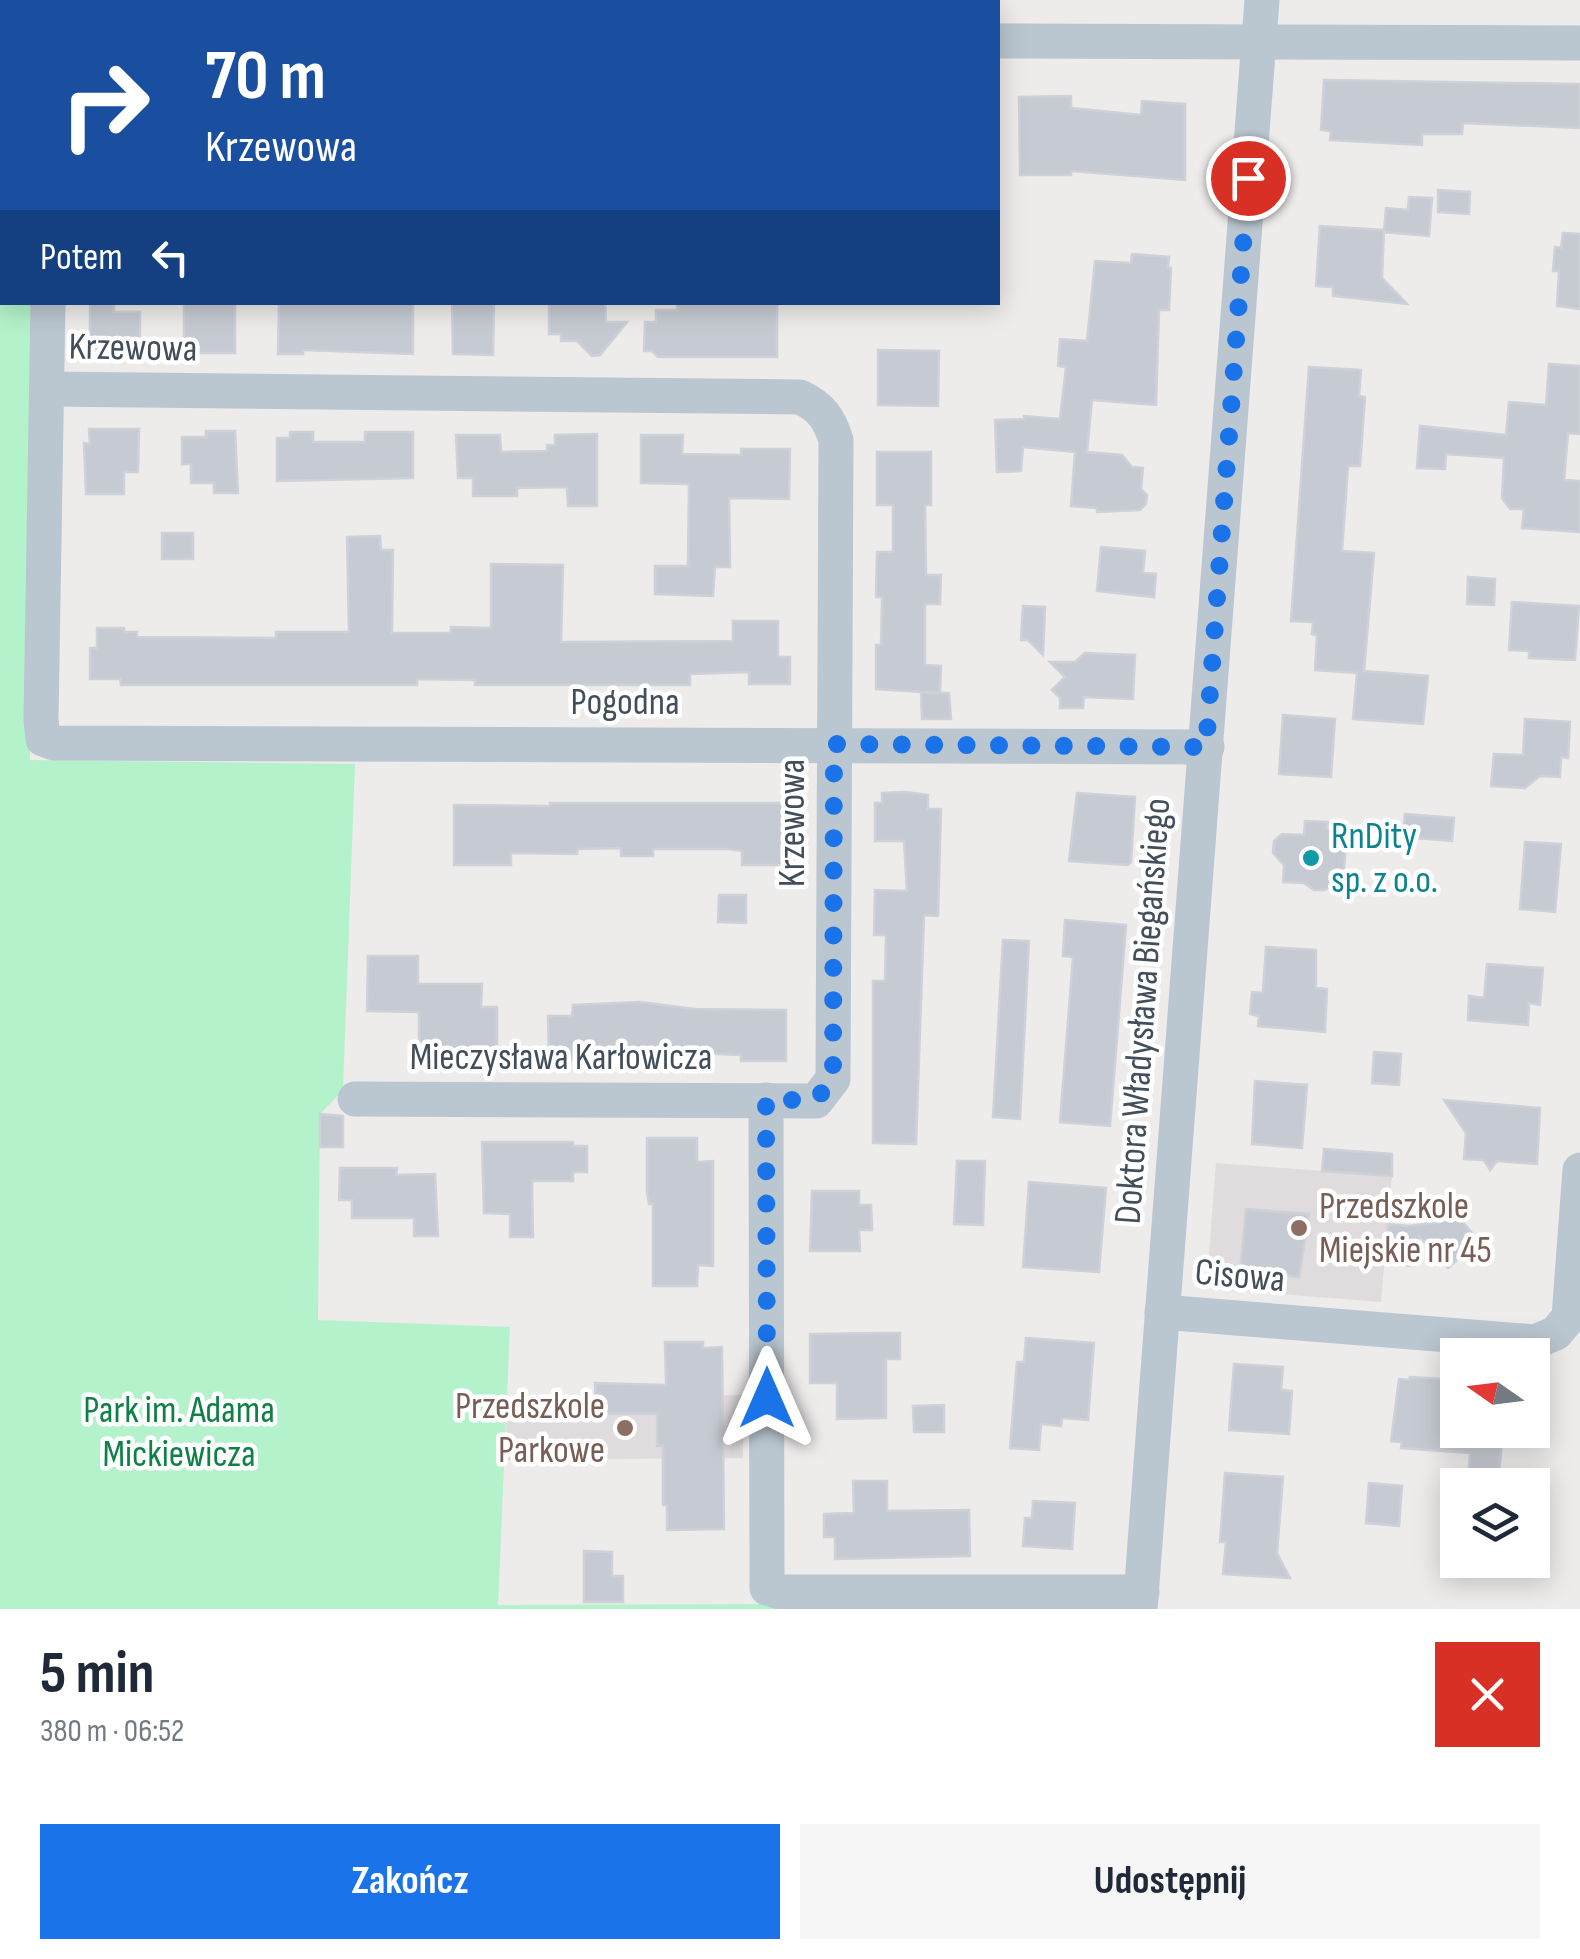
<!DOCTYPE html>
<html lang="pl">
<head>
<meta charset="utf-8">
<style>
	body { margin:0; font-family:"Sofia Sans Condensed",sans-serif; background:#f6f6f7; color:#1f2937; height:100vh; display:flex; flex-direction:column; font-size:38px; white-space:nowrap }
	* { box-sizing:border-box; margin:0 }
	p { font-size:32px; color:#747a83 }
	.icon { flex:none; width:55px; height:55px; fill:none; stroke:currentColor; stroke-width:2; stroke-linecap:round; stroke-linejoin:round }
	.map { position:relative; height:1609px; overflow:hidden }
	.details { display:flex; flex-direction:column; background:#fff; flex:1 }
	.details>* { flex:none }
	.guide { position:absolute; left:0px; top:0px; width:1000px; height:305px; box-shadow:0 5px 25px #0003; background:#1a4fa0; color:#fff; overflow:hidden }
	.needle { width:65px; rotate:284deg }
	.fabs { position:absolute; left:1440px; top:1338px; display:grid; gap:20px }
	.fabs a { display:grid; place-items:center; width:110px; height:110px; border-radius:0px; background:#fff; box-shadow:0 5px 25px #0003; font-size:50px }
	.pin { position:absolute; display:grid; place-items:center; width:85px; height:85px; color:#fff; margin:-42px; border:5px solid #fff; border-radius:50%; box-shadow:0 2px 10px #0007 }
	.me { position:absolute; width:110px; margin:-55px; rotate:0deg; stroke-linejoin:round; filter:drop-shadow(0 0 8px #0008) }
	.turn { display:flex; align-items:center; gap:35px; height:210px; padding:0 40px; font-size:45px }
	.turn .icon { width:130px; height:130px; stroke-width:2.5 }
	.turn b { display:block; font-size:70px; line-height:85px }
	.then { display:flex; align-items:center; height:95px; padding:0 40px; background:#0003; gap:20px; font-size:38px }
	.round { display:grid; place-items:center; flex:none; width:105px; height:105px; border-radius:0px; background:#f6f6f7 }
	.overview { display:flex; align-items:center; justify-content:space-between; height:170px; padding:0 40px }
	h1 { font-size:60px; font-weight:700; line-height:75px }
	.primary-button { display:flex; gap:20px; margin-top:auto; padding:20px 40px }
	.primary-button a { flex:1; height:115px; border-radius:0px; background:#1a73e8; color:#fff; font-size:40px; font-weight:700; line-height:115px; text-align:center }
	.primary-button a+a { background:#f6f6f7; color:#1f2937 }
	.map>svg:first-child { display:block }
	.commercial { fill:#fdf4e0 }
	.education { fill:#e0dcdd }
	.green { fill:#b4f2cb }
	.building { fill:#c6cad2; stroke:#ced1d8; stroke-width:2.5 }
	.lines { fill:none; stroke-linecap:round; stroke-linejoin:round }
	.street { stroke:#bac6d0; stroke-width:35 }
	.route { stroke:#1a73e8; stroke-width:18; stroke-dasharray:0 32.4 }
	.culture-dot { fill:#0f9aa8; stroke:#fff; stroke-width:4 }
	.education-dot { fill:#8d6e63; stroke:#fff; stroke-width:4 }
	.labels { text-anchor:middle; dominant-baseline:central; stroke-width:9; stroke-linejoin:round; paint-order:stroke }
	.street-label { font-size:38px; fill:#424f5a; stroke:#fff }
	.culture-label { font-size:38px; fill:#0d838f; stroke:#fff; text-anchor:start }
	.education-label { font-size:38px; fill:#785e54; stroke:#fff; text-anchor:start }
	.park-label { font-size:38px; fill:#0f8046; stroke:#fff }
</style>
</head>
<body>
<div class="map">
<svg width="1580" height="1609" viewBox="0 0 1580 1609">
	<rect width="100%" height="100%" fill="#eeebeb"/>
	<!-- commercial -->
	<rect class="commercial" x="70" y="0" width="460" height="2"/>
	<!-- education -->
	<g class="education">
		<polygon points="1216,1163 1392,1176 1381,1302 1214,1289 1207,1281"/>
		<polygon points="744,1395 743,1458 505,1460 507,1397"/>
	</g>
	<!-- green -->
	<polygon class="green" points="0,54 2,302 34,303 30,760 355,764 343,1090 320,1114 318,1320 510,1327 498,1605 1096,1603 1095,1609 0,1609"/>
	<!-- building -->
	<g class="building">
		<polygon points="1324,80 1580,84 1580,128 1463,123 1462,134 1422,134 1422,145 1330,140 1331,131 1321,130"/>
		<polygon points="1071,96 1071,108 1141,115 1142,101 1185,104 1185,180 1071,171 1071,175 1020,175 1019,97"/>
		<polygon points="1438,190 1470,192 1469,214 1438,212"/>
		<polygon points="1409,197 1432,198 1429,236 1384,232 1386,208 1408,210"/>
		<polygon points="1320,226 1384,230 1382,278 1407,304 1333,296 1333,287 1316,286"/>
		<polygon points="1563,233 1580,234 1580,309 1557,306 1559,271 1553,271 1555,247 1561,248"/>
		<polygon points="1132,254 1169,257 1168,268 1171,268 1169,310 1159,310 1156,405 1092,400 1087,452 1122,455 1132,467 1143,468 1141,489 1147,495 1146,504 1140,510 1097,512 1097,508 1071,506 1075,452 1023,447 1021,471 997,472 995,420 1024,419 1024,416 1060,419 1066,367 1058,366 1060,339 1087,341 1095,261 1131,263"/>
		<polygon points="90,302 114,302 114,312 140,312 140,350 90,350"/>
		<rect x="184" y="302" width="51" height="51"/>
		<polygon points="279,302 413,302 413,354 303,350 303,354 278,354"/>
		<polygon points="452,302 494,302 493,355 453,354"/>
		<polygon points="549,302 605,302 606,322 627,322 600,355 592,356 577,341 561,341 561,334 549,334"/>
		<polygon points="677,302 777,302 777,357 658,357 652,351 644,351 645,322 656,322 656,310 677,310"/>
		<polygon points="878,350 939,351 938,406 878,405"/>
		<polygon points="1549,364 1580,366 1580,434 1568,433 1564,480 1580,481 1580,532 1522,528 1524,509 1510,509 1502,498 1504,458 1446,454 1445,469 1417,468 1420,426 1506,435 1509,402 1546,405"/>
		<polygon points="1309,367 1361,370 1359,396 1365,397 1360,466 1348,466 1342,551 1374,553 1364,671 1428,676 1423,724 1353,719 1357,673 1315,670 1317,635 1312,634 1313,622 1291,621"/>
		<polygon points="89,429 139,429 138,472 124,472 124,494 86,494 84,443 90,444"/>
		<polygon points="206,431 235,431 238,493 214,493 214,483 191,483 191,464 182,464 182,437 206,437"/>
		<polygon points="290,432 313,432 313,442 365,442 365,432 413,432 413,478 277,481 277,438 290,438"/>
		<polygon points="597,434 597,506 568,506 567,487 517,488 517,496 473,496 473,478 458,478 456,435 500,435 501,452 547,451 547,445 555,445 555,435"/>
		<polygon points="641,435 683,435 682,454 741,455 741,449 790,449 789,499 729,498 730,567 715,567 713,596 655,594 655,566 688,566 689,484 641,483"/>
		<polygon points="877,452 931,452 931,505 925,505 926,575 941,575 940,604 925,604 925,665 941,666 940,693 949,693 951,719 922,719 921,693 940,693 876,689 876,645 881,645 882,597 876,597 877,552 893,552 893,505 877,505"/>
		<rect x="162" y="533" width="31" height="26"/>
		<polygon points="380,536 381,550 393,550 392,633 451,633 451,627 491,628 491,564 563,565 561,642 733,641 733,621 778,621 778,657 790,657 790,684 749,684 749,672 690,674 690,685 475,685 475,680 417,679 417,685 121,685 120,679 90,679 90,648 97,648 97,628 124,628 124,632 137,632 137,637 276,638 276,632 349,632 347,537"/>
		<polygon points="1101,547 1145,551 1143,573 1156,574 1154,597 1097,591"/>
		<polygon points="1468,577 1495,579 1494,605 1467,604"/>
		<polygon points="1512,602 1579,606 1575,660 1529,658 1529,651 1509,650"/>
		<polygon points="1023,606 1045,607 1043,655 1028,640 1021,640"/>
		<polygon points="1085,653 1135,655 1133,699 1084,697 1083,708 1060,708 1060,698 1052,690 1065,677 1050,662 1075,662"/>
		<polygon points="1283,715 1335,719 1331,777 1279,774"/>
		<polygon points="1525,719 1570,722 1568,758 1561,757 1560,777 1540,776 1525,788 1491,786 1494,754 1523,755"/>
		<polygon points="906,792 928,795 928,809 941,809 938,916 924,915 916,1144 873,1143 873,981 885,981 886,935 874,935 875,890 907,891 904,841 875,841 875,803 882,803 882,793"/>
		<polygon points="1077,793 1135,797 1131,862 1128,865 1069,861"/>
		<polygon points="550,803 788,803 787,865 742,865 742,851 729,849 653,849 653,856 621,856 621,848 578,849 577,854 511,853 511,865 454,865 454,805 550,806"/>
		<polygon points="1405,814 1454,818 1452,841 1403,837"/>
		<polygon points="1305,821 1328,822 1327,829 1347,831 1343,882 1324,890 1314,890 1304,883 1283,882 1284,865 1273,853 1274,841 1282,834 1304,835"/>
		<polygon points="1525,842 1561,844 1555,912 1520,909"/>
		<polygon points="719,895 746,895 746,923 718,922"/>
		<polygon points="1065,920 1126,925 1110,1126 1060,1122 1073,957 1063,956"/>
		<polygon points="1003,940 1029,941 1020,1119 993,1117"/>
		<polygon points="1266,947 1316,950 1316,988 1327,989 1325,1032 1258,1026 1259,1016 1250,1014 1252,992 1263,993"/>
		<polygon points="368,956 418,956 418,984 482,984 481,1007 497,1007 497,1057 419,1056 419,1012 367,1011"/>
		<polygon points="1487,964 1543,968 1540,1005 1529,1003 1528,1025 1468,1020 1469,996 1484,998"/>
		<polygon points="640,1002 695,1009 786,1010 786,1061 741,1061 741,1055 692,1053 692,1061 600,1055 600,1059 549,1060 548,1016 572,1016 573,1005"/>
		<polygon points="1374,1052 1401,1054 1399,1085 1372,1083"/>
		<polygon points="1255,1081 1307,1085 1302,1148 1252,1144"/>
		<polygon points="1444,1100 1540,1108 1537,1164 1497,1161 1490,1170 1484,1160 1464,1159 1466,1133"/>
		<polygon points="320,1114 343,1116 343,1147 320,1147"/>
		<polygon points="647,1138 697,1138 697,1162 713,1161 713,1266 698,1265 697,1286 653,1286 653,1204 649,1204 647,1192"/>
		<polygon points="482,1142 573,1142 573,1146 587,1146 587,1172 573,1172 573,1181 532,1181 533,1237 510,1237 510,1214 484,1213"/>
		<polygon points="1324,1149 1392,1154 1392,1176 1322,1171"/>
		<polygon points="957,1161 985,1161 983,1225 954,1224"/>
		<polygon points="340,1168 397,1168 396,1175 435,1174 438,1236 414,1236 414,1218 352,1218 352,1200 339,1200"/>
		<polygon points="1029,1182 1106,1188 1099,1272 1023,1267"/>
		<polygon points="812,1191 859,1191 859,1205 871,1205 872,1230 859,1230 860,1251 810,1251"/>
		<polygon points="1246,1209 1309,1214 1299,1277 1240,1272"/>
		<polygon points="1453,1211 1479,1241 1448,1268 1419,1236 1414,1266 1386,1264 1388,1224 1409,1226 1440,1222"/>
		<polygon points="878,1333 900,1333 900,1359 886,1359 886,1418 837,1419 837,1383 810,1383 810,1334"/>
		<polygon points="1026,1338 1094,1343 1088,1420 1062,1418 1061,1426 1041,1424 1039,1450 1010,1448 1017,1362 1024,1362"/>
		<polygon points="665,1342 703,1342 703,1348 722,1347 724,1529 667,1530 667,1505 663,1505 663,1446 657,1446 657,1414 596,1414 595,1383 666,1385"/>
		<polygon points="1234,1364 1283,1367 1281,1390 1292,1391 1289,1434 1229,1430"/>
		<polygon points="1410,1377 1458,1380 1455,1430 1503,1430 1498,1485 1468,1485 1470,1453 1401,1448 1402,1442 1391,1441 1399,1379 1409,1380"/>
		<polygon points="944,1405 944,1432 914,1432 913,1406"/>
		<polygon points="1225,1473 1283,1477 1277,1553 1290,1578 1223,1574 1226,1542 1220,1542"/>
		<polygon points="853,1481 887,1481 887,1511 969,1510 970,1556 835,1559 835,1537 824,1537 824,1514 854,1513"/>
		<polygon points="1369,1483 1402,1486 1399,1526 1366,1523"/>
		<polygon points="1033,1501 1075,1503 1072,1549 1023,1546 1025,1518 1032,1518"/>
		<polygon points="584,1551 612,1552 612,1576 623,1576 623,1602 584,1602"/>
	</g>
	<g class="lines">
		<!-- street -->
		<g class="street">
			<polyline points="41,0 41,2"/>
			<polyline points="0,36 2,36"/>
			<polyline points="998,41 1580,43"/>
			<polyline points="48,302 41,719 43,739 54,743 1207,747"/>
			<path d="M48,389L800,397C821,407 829,418 836,440L833,1079L816,1101L355,1099"/>
			<polyline points="766,1100 767,1588 780,1592 1142,1592"/>
			<polyline points="1162,1312 1535,1342 1556,1333 1569,1317 1580,1170"/>
			<polyline points="1140,1609 1262,0"/>
		</g>
	</g>
	<g class="lines">
		<!-- route -->
		<polyline class="route" points="767,1398 766,1100 816,1100 833,1078 834,744 1206,747 1248,178"/>
	</g>
	<!-- markers -->
	<circle class="culture-dot" cx="1311" cy="858" r="10"/>
	<g class="education-dot">
		<circle cx="1299" cy="1228" r="10"/>
		<circle cx="625" cy="1428" r="10"/>
	</g>
	<g class="labels">
		<!-- street labels -->
		<g class="street-label">
			<text transform="translate(133 348) rotate(1)">Krzewowa</text>
			<text x="625" y="702">Pogodna</text>
			<text transform="translate(792 823) rotate(-90)">Krzewowa</text>
			<text transform="translate(1143 1011) rotate(-86)">Doktora Władysława Biegańskiego</text>
			<text x="561" y="1057">Mieczysława Karłowicza</text>
			<text transform="translate(1240 1276) rotate(5)">Cisowa</text>
		</g>
		<!-- culture labels -->
		<g class="culture-label">
			<text x="1331" y="836">RnDity<tspan x="1331" dy="44">sp. z o.o.</tspan></text>
		</g>
		<!-- education labels -->
		<g class="education-label">
			<text x="1319" y="1206">Przedszkole<tspan x="1319" dy="44">Miejskie nr 45</tspan></text>
			<text x="605" y="1406" text-anchor="end">Przedszkole<tspan x="605" dy="44">Parkowe</tspan></text>
		</g>
		<!-- park labels -->
		<g class="park-label">
			<text x="179" y="1410">Park im. Adama<tspan x="179" dy="44">Mickiewicza</tspan></text>
		</g>
	</g>
</svg>
<div class="fabs">
<a><svg class="needle" viewBox="-14 -14 28 28"><path d="M0-13l5 13h-10z" fill="#e53935"/><path d="M0 13l5-13h-10z" fill="#747a83"/></svg></a>
<a><svg class="icon" aria-label="layers" viewBox="0 0 24 24"><path d="M12 4l9 5-9 5-9-5zM3 14l9 5 9-5"/></svg></a>
</div>
<div class="pin" style="left:1248px;top:178px;background:#d93025"><svg class="icon" aria-label="arrive" viewBox="0 0 24 24"><path d="M6 21V4h12l-3 4 3 4H6"/></svg></div>
<svg class="me" style="left:767px;top:1398px" viewBox="-20 -20 40 40"><path d="M0-17L14 15 0 8-14 15z" fill="#1a73e8" stroke="#fff" stroke-width="4"/></svg>
<div class="guide">
<div class="turn"><svg class="icon" aria-label="right" viewBox="0 0 24 24"><path d="M7 20v-9h11M14 6l5 5-5 5"/></svg><div><b>70 m</b>Krzewowa</div></div>
<div class="then">Potem<svg class="icon" aria-label="left" viewBox="0 0 24 24"><path d="M17 20v-9H6M10 6l-5 5 5 5"/></svg></div>
</div>
</div>
<section class="details">
<div class="overview"><div><h1>5 min</h1><p>380 m · 06:52</p></div><a class="round" style="background:#d93025;color:#fff"><svg class="icon" aria-label="close" viewBox="0 0 24 24"><path d="M6 6l12 12M18 6L6 18"/></svg></a></div>
<div class="primary-button"><a>Zakończ</a><a>Udostępnij</a></div>
</section>
</body>
</html>
